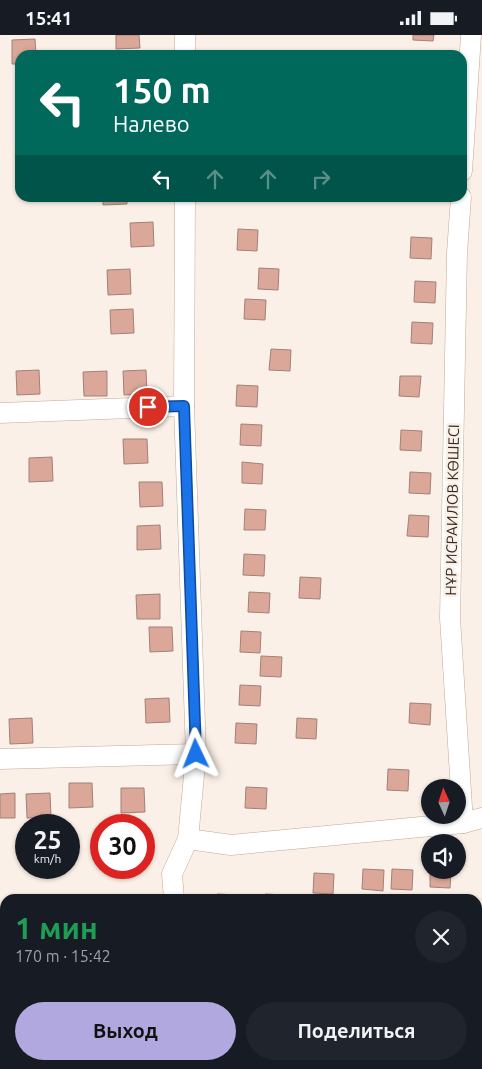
<!DOCTYPE html>
<html lang="ru">
<head>
<meta charset="utf-8">
<style>
	body { margin:0; font-family:Ubuntu,sans-serif; background:#20242c; color:#f1f3f6; height:100vh; display:flex; flex-direction:column; font-size:19px; white-space:nowrap }
	* { box-sizing:border-box; margin:0 }
	p { font-size:16px; color:#9ea1a6 }
	.icon { flex:none; width:28px; height:28px; fill:none; stroke:currentColor; stroke-width:2; stroke-linecap:round; stroke-linejoin:round }
	.map { position:relative; flex:1; overflow:hidden }
	.panel { position:absolute; left:0px; top:859px; width:482px; height:176px; display:flex; flex-direction:column; background:#171b24; border-radius:15px 15px 0 0; box-shadow:0 1px 4px #0004 }
	.panel>* { flex:none }
	.top-card { position:absolute; left:15px; top:15px; width:452px; height:152px; border-radius:15px; box-shadow:0 1px 4px #0004; background:#00695c; color:#fff; overflow:hidden }
	.needle { width:32px; rotate:357deg }
	.buttons { position:absolute; left:421px; top:744px; display:grid; gap:10px }
	.buttons a { display:grid; place-items:center; width:45px; height:45px; border-radius:50%; background:#171b24; box-shadow:0 1px 4px #0004; font-size:25px }
	.speed { position:absolute; left:15px; top:779px; display:flex; gap:10px; font-size:25px; font-weight:700; text-align:center }
	.speed>* { display:grid; place-content:center; width:65px; height:65px; border-radius:50%; background:#171b24; box-shadow:0 1px 4px #0004; line-height:1 }
	.speed small { font-size:12px; font-weight:400 }
	.speed .limit { border:8px solid #d22; background:#fff; color:#111 }
	.pin { position:absolute; display:grid; place-items:center; width:42px; height:42px; color:#fff; margin:-21px; border:2px solid #fff; border-radius:50%; box-shadow:0 1px 5px #0007 }
	.me { position:absolute; width:55px; margin:-28px; rotate:358deg; stroke-linejoin:round; filter:drop-shadow(0 0 4px #0008) }
	.turn { display:flex; align-items:center; gap:18px; height:105px; padding:0 15px; font-size:22px }
	.turn .icon { width:65px; height:65px; stroke-width:2.5 }
	.turn b { display:block; font-size:35px; line-height:42px }
	.lanes { display:flex; align-items:center; height:48px; padding:0 15px; background:#0003; justify-content:center; gap:25px; direction:ltr }
	.lanes .off { opacity:.35 }
	.round { display:grid; place-items:center; flex:none; width:52px; height:52px; border-radius:26px; background:#20242c }
	.overview { display:flex; align-items:center; justify-content:space-between; height:85px; padding:0 15px }
	h1 { font-size:30px; font-weight:700; line-height:38px; color:#1e9e55 }
	.cta { display:flex; gap:10px; margin-top:auto; padding:10px 15px }
	.cta a { flex:1; height:58px; border-radius:30px; background:#b2a8e0; color:#111; font-size:20px; font-weight:700; line-height:58px; text-align:center }
	.cta a+a { background:#20242c; color:#f1f3f6 }
	.status { display:flex; justify-content:space-between; align-items:center; height:35px; padding:0 25px; background:#171b24; direction:ltr }
	.status svg { height:14px; fill:currentColor }
	.map>svg:first-child { display:block }
	.building { fill:#daa799; stroke:#a28177 }
	.lines { fill:none; stroke-linecap:round; stroke-linejoin:round }
	.minor-casing { stroke:#c3a993; stroke-width:21 }
	.minor { stroke:#fff; stroke-width:20 }
	.route-casing { stroke:#114b97; stroke-width:12 }
	.route { stroke:#1a73e8; stroke-width:9 }
	.labels { text-anchor:middle; dominant-baseline:central; stroke-width:5; stroke-linejoin:round; paint-order:stroke }
	.street-label { font-size:15px; fill:#352b22; stroke:#fbf0e7 }
</style>
</head>
<body>
<div class="status"><b>15:41</b><svg viewBox="0 0 49 12"><path d="M0 12V9h3v3zM5 12V6h3v6zM10 12V3h3v9zM15 12V0h3v12zM26 1h20v11H26zM47 4h2v5h-2z"/></svg></div>
<div class="map">
<svg width="482" height="1034" viewBox="0 0 482 1034">
	<rect width="100%" height="100%" fill="#fbf0e7"/>
	<!-- building -->
	<g class="building">
		<polygon points="116,0 139,0 140,13 116,14"/>
		<polygon points="413,0 434,0 433,6 413,5"/>
		<polygon points="35,4 36,20 20,20 20,29 12,29 12,5"/>
		<polygon points="103,162 127,162 127,169 103,170"/>
		<polygon points="153,187 154,211 131,212 130,188"/>
		<polygon points="238,194 258,195 257,216 237,215"/>
		<polygon points="411,202 432,203 431,224 410,223"/>
		<polygon points="259,233 279,234 278,255 258,254"/>
		<polygon points="130,234 131,259 108,260 107,235"/>
		<polygon points="415,246 436,247 435,268 414,267"/>
		<polygon points="245,264 266,265 265,285 244,284"/>
		<polygon points="133,274 134,298 111,299 110,275"/>
		<polygon points="412,287 433,288 432,309 411,308"/>
		<polygon points="271,314 291,315 290,336 269,335"/>
		<polygon points="39,335 40,359 17,360 16,336"/>
		<polygon points="146,335 147,359 124,360 123,336"/>
		<polygon points="107,336 107,361 84,361 83,337"/>
		<polygon points="400,341 421,341 419,362 399,361"/>
		<polygon points="237,350 258,351 257,372 236,371"/>
		<polygon points="241,389 262,390 261,411 240,410"/>
		<polygon points="401,395 422,396 421,416 400,415"/>
		<polygon points="123,404 147,404 148,428 124,429"/>
		<polygon points="52,422 53,446 29,447 29,423"/>
		<polygon points="242,427 263,429 262,449 242,448"/>
		<polygon points="410,437 431,438 430,459 409,458"/>
		<polygon points="139,447 162,447 163,471 140,472"/>
		<polygon points="245,474 266,475 265,495 244,495"/>
		<polygon points="409,480 429,481 428,502 407,501"/>
		<polygon points="160,490 161,514 137,515 137,491"/>
		<polygon points="244,519 265,520 264,541 243,540"/>
		<polygon points="300,542 321,543 320,564 299,563"/>
		<polygon points="249,557 270,558 269,578 248,577"/>
		<polygon points="160,559 160,584 137,584 136,560"/>
		<polygon points="149,592 172,592 173,616 150,617"/>
		<polygon points="241,596 261,597 260,618 240,617"/>
		<polygon points="261,621 282,622 281,642 260,641"/>
		<polygon points="240,650 261,651 260,671 239,670"/>
		<polygon points="169,663 170,687 146,688 145,664"/>
		<polygon points="410,668 431,669 430,690 409,688"/>
		<polygon points="32,683 33,708 10,709 9,684"/>
		<polygon points="297,683 317,684 316,704 296,703"/>
		<polygon points="236,688 257,689 256,709 235,708"/>
		<polygon points="388,734 409,735 408,756 387,755"/>
		<polygon points="69,748 92,748 93,772 69,773"/>
		<polygon points="246,752 267,753 266,774 245,773"/>
		<polygon points="121,753 144,753 145,777 121,778"/>
		<polygon points="15,758 15,783 0,783 0,759"/>
		<polygon points="50,758 51,782 27,783 26,759"/>
		<polygon points="363,834 384,835 383,856 362,854"/>
		<polygon points="392,834 413,835 412,855 391,854"/>
		<polygon points="430,835 451,835 450,853 430,852"/>
		<polygon points="314,838 334,839 333,859 313,858"/>
		<polygon points="217,859 238,860 238,864 217,864"/>
		<polygon points="265,859 285,860 285,864 264,864"/>
		<polygon points="478,991 482,991 482,1012 478,1011"/>
		<polygon points="24,1030 47,1030 48,1034 24,1034"/>
		<rect x="106" y="1030" width="24" height="4"/>
		<rect x="227" y="1030" width="21" height="4"/>
	</g>
	<g class="lines">
		<defs>
			<g id="minor">
				<polyline points="185,20 185,0"/>
				<polyline points="462,136 471,0"/>
				<polyline points="461,162 457,218 450,583 463,788"/>
				<polyline points="0,378 184,371"/>
				<polyline points="0,724 196,719"/>
				<polyline points="188,804 231,810 463,788 482,783"/>
				<polyline points="174,864 172,839 188,804 196,719 184,371 185,162"/>
				<polyline points="186,1034 186,1030"/>
			</g>
		</defs>
		<!-- minor casing -->
		<use href="#minor" class="minor-casing"/>
		<!-- minor -->
		<use href="#minor" class="minor"/>
	</g>
	<g class="lines">
		<defs>
			<polyline id="route" points="148,372 184,371 196,719"/>
		</defs>
		<!-- route casing -->
		<use href="#route" class="route-casing"/>
		<!-- route -->
		<use href="#route" class="route"/>
	</g>
	<g class="labels">
		<!-- street labels -->
		<g class="street-label">
			<text transform="translate(452 475) rotate(-89)">НҰР ИСРАИЛОВ КӨШЕСІ</text>
		</g>
	</g>
</svg>
<div class="buttons">
<a><svg class="needle" viewBox="-14 -14 28 28"><path d="M0-13l5 13h-10z" fill="#e53935"/><path d="M0 13l5-13h-10z" fill="#9ea1a6"/></svg></a>
<a><svg class="icon" aria-label="sound" viewBox="0 0 24 24"><path d="M4 9h4l5-4v14l-5-4H4zM17 9q2 3 0 6"/></svg></a>
</div>
<div class="speed"><div>25<small>km/h</small></div><div class="limit">30</div></div>
<div class="pin" style="left:148px;top:372px;background:#d93025"><svg class="icon" aria-label="arrive" viewBox="0 0 24 24"><path d="M6 21V4h12l-3 4 3 4H6"/></svg></div>
<svg class="me" style="left:196px;top:719px" viewBox="-20 -20 40 40"><path d="M0-17L14 15 0 8-14 15z" fill="#1a73e8" stroke="#fff" stroke-width="4"/></svg>
<div class="top-card">
<div class="turn"><svg class="icon" aria-label="left" viewBox="0 0 24 24"><path d="M17 20v-9H6M10 6l-5 5 5 5"/></svg><div><b>150 m</b>Налево</div></div>
<div class="lanes"><svg class="icon" aria-label="left" viewBox="0 0 24 24"><path d="M17 20v-9H6M10 6l-5 5 5 5"/></svg><svg class="icon off" aria-label="ahead" viewBox="0 0 24 24"><path d="M12 20V5M6 11l6-6 6 6"/></svg><svg class="icon off" aria-label="ahead" viewBox="0 0 24 24"><path d="M12 20V5M6 11l6-6 6 6"/></svg><svg class="icon off" aria-label="right" viewBox="0 0 24 24"><path d="M7 20v-9h11M14 6l5 5-5 5"/></svg></div>
</div>
<section class="panel">
<div class="overview"><div><h1>1 мин</h1><p>170 m · 15:42</p></div><a class="round"><svg class="icon" aria-label="close" viewBox="0 0 24 24"><path d="M6 6l12 12M18 6L6 18"/></svg></a></div>
<div class="cta"><a>Выход</a><a>Поделиться</a></div>
</section>
</div>
</body>
</html>
